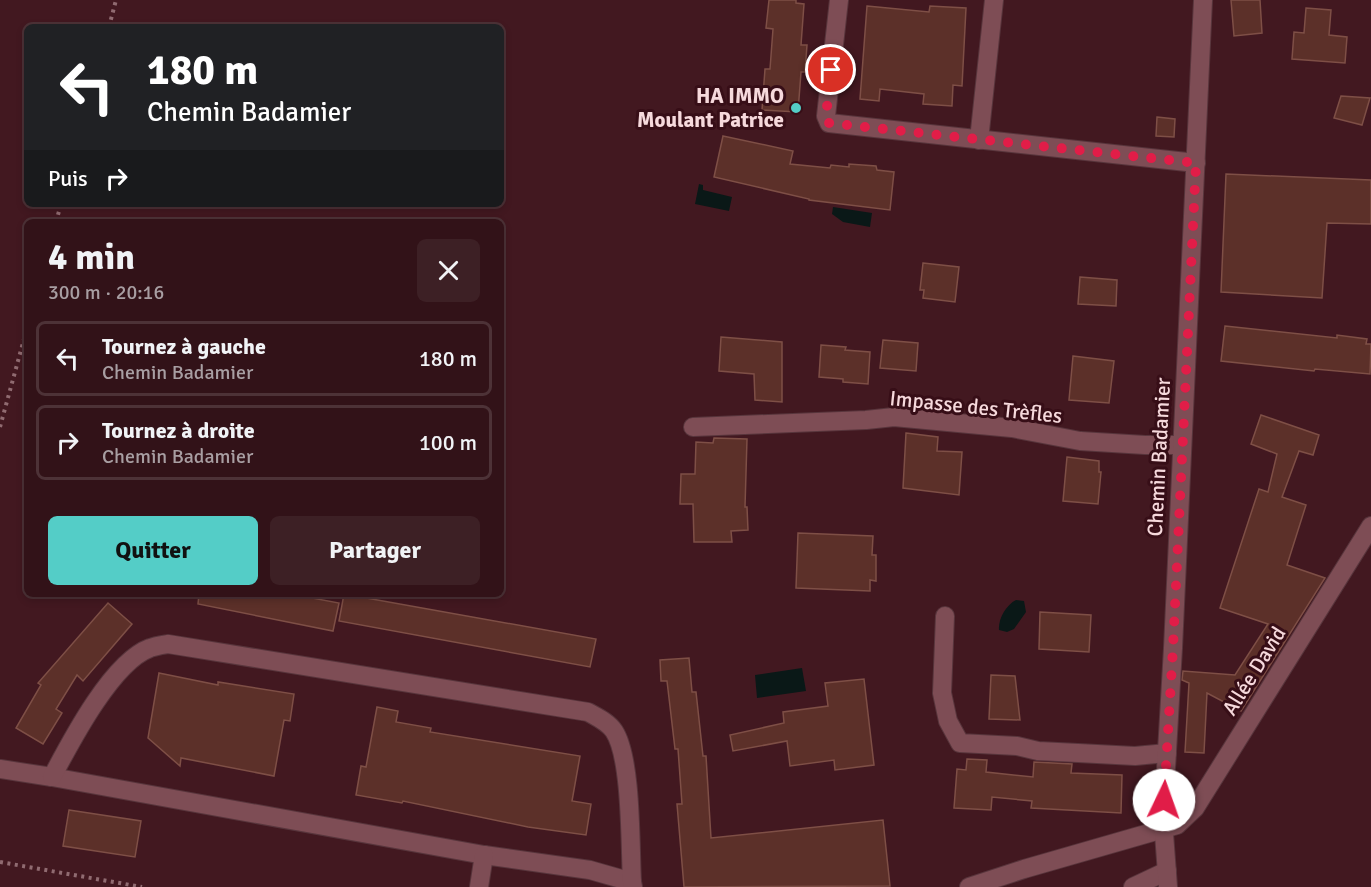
<!DOCTYPE html>
<html lang="fr">
<head>
<meta charset="utf-8">
<style>
	body { margin:0; font-family:Signika,sans-serif; background:#3d2025; color:#f1f3f6; height:100vh; display:flex; flex-direction:column; font-size:22px; white-space:nowrap }
	* { box-sizing:border-box; margin:0 }
	p { font-size:20px; color:#a89ea2 }
	.icon { flex:none; width:33px; height:33px; fill:none; stroke:currentColor; stroke-width:2; stroke-linecap:round; stroke-linejoin:round }
	.map { position:relative; flex:1; overflow:hidden }
	.side { position:absolute; left:24px; top:219px; width:480px; height:378px; display:flex; flex-direction:column; background:#321218; border-radius:9px; box-shadow:0 3px 9px #0003,0 0 0 2px #4d3237 }
	.side>* { flex:none }
	.top-card { position:absolute; left:24px; top:24px; width:480px; height:183px; border-radius:9px; box-shadow:0 3px 9px #0003,0 0 0 2px #4d3237; background:#202124; color:#fff; overflow:hidden }
	.pin { position:absolute; display:grid; place-items:center; width:51px; height:51px; color:#fff; margin:-26px; border:3px solid #fff; border-radius:50%; box-shadow:0 2px 6px #0007 }
	.me { position:absolute; width:66px; margin:-33px; rotate:3deg; stroke-linejoin:round; filter:drop-shadow(0 0 4px #0008) }
	.turn { display:flex; align-items:center; gap:21px; height:126px; padding:0 24px; font-size:27px }
	.turn .icon { width:78px; height:78px; stroke-width:2.5 }
	.turn b { display:block; font-size:42px; line-height:51px }
	.then { display:flex; align-items:center; height:57px; padding:0 24px; background:#0003; gap:12px; font-size:22px }
	.round { display:grid; place-items:center; flex:none; width:63px; height:63px; border-radius:9px; background:#3d2025 }
	.head { display:flex; align-items:center; justify-content:space-between; height:102px; padding:0 24px }
	h1 { font-size:36px; font-weight:700; line-height:45px }
	.action { display:flex; gap:12px; margin-top:auto; padding:12px 24px }
	.action a { flex:1; height:69px; border-radius:9px; background:#54cdc7; color:#111; font-size:24px; font-weight:700; line-height:69px; text-align:center }
	.action a+a { background:#3d2025; color:#f1f3f6 }
	ul { padding:0; list-style:none }
	li { display:flex; align-items:center; gap:18px; height:75px; margin:0 12px 9px; padding:0 12px; border:3px solid #4d3237; border-radius:9px }
	li div { flex:1 }
	li b { display:block; font-size:22px }
	li em { font-style:normal }
	.map>svg:first-child { display:block }
	.water { fill:#0a1817 }
	.building { fill:#5c3029; stroke:#7e4f46; stroke-width:1.5 }
	.lines { fill:none; stroke-linecap:round; stroke-linejoin:round }
	.minor-casing { stroke:#58353c; stroke-width:20 }
	.path { stroke:#906b71; stroke-width:4; stroke-dasharray:3 4.5; stroke-linecap:butt }
	.minor { stroke:#7e4d55; stroke-width:18 }
	.route { stroke:#e11d48; stroke-width:10; stroke-dasharray:0 18 }
	.poi-dot { fill:#54cdc7; stroke:#370e17; stroke-width:2 }
	.labels { text-anchor:middle; dominant-baseline:central; stroke-width:6; stroke-linejoin:round; paint-order:stroke }
	.poi-label { font-size:21px; font-weight:bold; fill:#f6d9dc; stroke:#370e17; text-anchor:end }
	.street-label { font-size:21px; fill:#f6d9dc; stroke:#370e17 }
</style>
</head>
<body>
<div class="map">
<svg width="1371" height="887" viewBox="0 0 1371 887">
	<rect width="100%" height="100%" fill="#421820"/>
	<!-- water -->
	<g class="water">
		<polygon points="699,184 703,185 703,190 732,197 729,211 695,204"/>
		<polygon points="833,207 872,213 870,227 843,222 832,214"/>
		<path d="M1016,600L1024,601L1026,612L1014,629L1007,632L999,630C998,619 1006,605 1016,600Z"/>
		<polygon points="802,668 806,691 757,698 755,675"/>
	</g>
	<!-- building -->
	<g class="building">
		<polygon points="769,0 796,0 796,3 804,4 801,45 807,45 805,72 801,72 798,112 762,110 765,69 770,69 773,29 766,28"/>
		<polygon points="1231,0 1260,0 1262,33 1234,36"/>
		<polygon points="867,6 929,12 930,6 966,8 962,86 953,85 952,106 923,104 924,94 880,89 879,101 860,99"/>
		<polygon points="1306,8 1331,10 1329,35 1347,37 1345,63 1292,59 1294,32 1304,33"/>
		<polygon points="1341,96 1370,98 1362,125 1334,118"/>
		<polygon points="1157,117 1175,119 1174,137 1156,136"/>
		<polygon points="723,136 793,151 790,164 830,168 831,165 849,167 849,164 876,166 877,170 894,172 890,210 809,200 809,199 714,177"/>
		<polygon points="1226,174 1371,180 1371,224 1327,223 1322,298 1221,292"/>
		<polygon points="923,263 959,267 955,302 923,298 924,290 920,290"/>
		<polygon points="1080,277 1117,280 1116,306 1078,304"/>
		<polygon points="1225,326 1337,338 1337,335 1367,339 1366,344 1371,344 1370,374 1315,369 1314,371 1221,361"/>
		<polygon points="721,337 782,342 782,402 755,400 754,374 719,371"/>
		<polygon points="883,340 918,343 916,371 880,368"/>
		<polygon points="821,345 846,347 845,350 870,352 868,384 843,382 843,379 819,377"/>
		<polygon points="1073,356 1114,361 1109,403 1069,400"/>
		<polygon points="1261,415 1319,435 1313,455 1299,451 1282,497 1306,505 1287,565 1325,578 1241,711 1207,693 1204,753 1185,752 1189,683 1182,680 1183,671 1235,675 1268,624 1220,608 1259,489 1268,492 1277,454 1251,444"/>
		<polygon points="906,433 938,437 937,451 962,452 959,495 903,488"/>
		<polygon points="714,438 747,439 745,507 747,507 748,530 731,531 732,542 694,542 693,504 680,504 681,474 695,474 696,442 713,443"/>
		<polygon points="1067,457 1099,461 1099,472 1101,472 1098,504 1063,501"/>
		<polygon points="798,533 873,536 872,555 876,555 876,581 870,580 870,591 796,588"/>
		<polygon points="199,594 291,594 339,603 333,631 198,604"/>
		<polygon points="344,594 596,639 590,667 339,621"/>
		<polygon points="108,603 132,624 83,681 77,675 56,709 62,713 43,744 16,728 41,685 38,683"/>
		<polygon points="1040,612 1091,615 1089,652 1039,649"/>
		<polygon points="689,658 692,692 696,692 703,756 706,756 711,838 883,820 890,886 684,887 677,804 682,804 678,749 675,749 667,681 661,681 660,660"/>
		<polygon points="159,673 218,685 218,682 294,694 290,721 284,720 274,776 181,758 180,766 148,738"/>
		<polygon points="991,675 1015,676 1020,720 989,719"/>
		<polygon points="864,679 874,765 835,770 834,760 790,766 787,741 733,751 730,735 784,723 783,712 828,706 825,683"/>
		<polygon points="377,707 398,711 396,722 431,728 430,732 580,756 572,801 591,804 586,835 528,827 403,801 402,803 356,795 361,766 366,767"/>
		<polygon points="967,759 987,760 986,772 1033,777 1034,762 1072,764 1071,773 1122,775 1121,813 1031,808 1032,801 992,797 991,810 954,808 957,769 966,770"/>
		<polygon points="69,810 141,821 135,857 63,846"/>
	</g>
	<g class="lines">
		<defs>
			<g id="minor">
				<polyline points="839,0 826,116 829,123 1196,163"/>
				<polyline points="979,140 994,0"/>
				<polyline points="693,427 866,420 894,417 1012,428 1080,441 1145,445 1182,445"/>
				<polyline points="945,616 942,693 948,721 960,743 1017,746 1038,751 1078,753 1135,756 1167,753"/>
				<polyline points="0,769 52,777 484,855 590,870 632,882 633,887"/>
				<path d="M52,777C71,741 112,662 150,648C155,646 162,645 168,644L588,712C597,717 608,722 614,731C632,758 630,847 632,882"/>
				<polyline points="479,887 484,855"/>
				<polyline points="969,887 1024,869 1177,825 1195,808 1371,526"/>
				<polyline points="1133,887 1167,871"/>
				<polyline points="1168,887 1163,820 1173,648 1203,0"/>
			</g>
		</defs>
		<!-- minor casing -->
		<use href="#minor" class="minor-casing"/>
		<!-- path -->
		<g class="path">
			<polyline points="109,27 116,0"/>
			<polyline points="56,222 61,204"/>
			<polyline points="0,427 27,328"/>
			<polyline points="0,862 142,887"/>
		</g>
		<!-- minor -->
		<use href="#minor" class="minor"/>
	</g>
	<g class="lines">
		<!-- route -->
		<polyline class="route" points="831,70 826,116 829,123 1196,163 1173,648 1164,800"/>
	</g>
	<!-- markers -->
	<circle class="poi-dot" cx="796" cy="108" r="6"/>
	<g class="labels">
		<!-- poi labels -->
		<g class="poi-label">
			<text x="784" y="96">HA IMMO<tspan x="784" dy="24">Moulant Patrice</tspan></text>
		</g>
		<!-- street labels -->
		<g class="street-label">
			<text transform="translate(976 407) rotate(6)">Impasse des Trèfles</text>
			<text transform="translate(1159 457) rotate(-87)">Chemin Badamier</text>
			<text transform="translate(1254 671) rotate(-58)">Allée David</text>
		</g>
	</g>
</svg>
<div class="pin" style="left:831px;top:70px;background:#d93025"><svg class="icon" aria-label="arrive" viewBox="0 0 24 24"><path d="M6 21V4h12l-3 4 3 4H6"/></svg></div>
<svg class="me" style="left:1164px;top:800px" viewBox="-20 -20 40 40"><circle r="19" fill="#fff"/><path d="M0-13L10 11 0 6-10 11z" fill="#e11d48"/></svg>
<div class="top-card">
<div class="turn"><svg class="icon" aria-label="left" viewBox="0 0 24 24"><path d="M17 20v-9H6M10 6l-5 5 5 5"/></svg><div><b>180 m</b>Chemin Badamier</div></div>
<div class="then">Puis<svg class="icon" aria-label="right" viewBox="0 0 24 24"><path d="M7 20v-9h11M14 6l5 5-5 5"/></svg></div>
</div>
<section class="side">
<div class="head"><div><h1>4 min</h1><p>300 m · 20:16</p></div><a class="round"><svg class="icon" aria-label="close" viewBox="0 0 24 24"><path d="M6 6l12 12M18 6L6 18"/></svg></a></div>
<ul>
<li><svg class="icon" aria-label="left" viewBox="0 0 24 24"><path d="M17 20v-9H6M10 6l-5 5 5 5"/></svg><div><b>Tournez à gauche</b><p>Chemin Badamier</p></div><em>180 m</em></li>
<li><svg class="icon" aria-label="right" viewBox="0 0 24 24"><path d="M7 20v-9h11M14 6l5 5-5 5"/></svg><div><b>Tournez à droite</b><p>Chemin Badamier</p></div><em>100 m</em></li>
</ul>
<div class="action"><a>Quitter</a><a>Partager</a></div>
</section>
</div>
</body>
</html>
